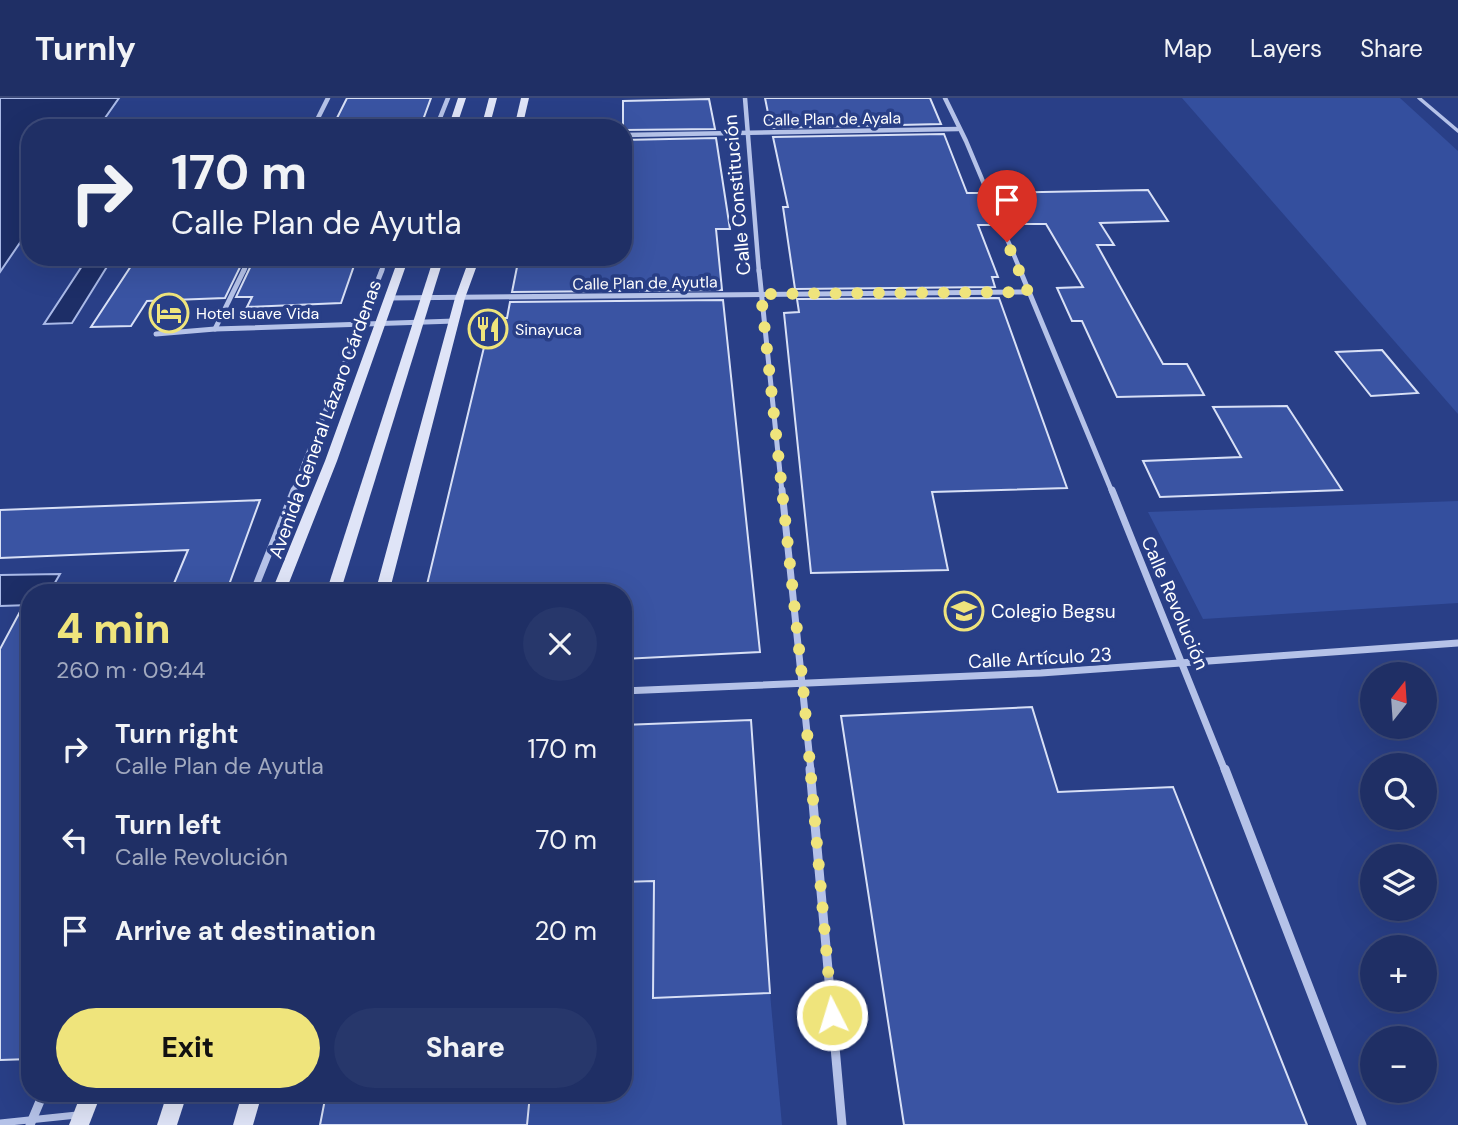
<!DOCTYPE html>
<html lang="en">
<head>
<meta charset="utf-8">
<style>
	body { margin:0; font-family:"DM Sans",sans-serif; background:#27376b; color:#f1f3f6; height:100vh; display:flex; flex-direction:column; font-size:26px; white-space:nowrap }
	* { box-sizing:border-box; margin:0 }
	p { font-size:23px; color:#a1a9bf }
	.icon { flex:none; width:38px; height:38px; fill:none; stroke:currentColor; stroke-width:2; stroke-linecap:round; stroke-linejoin:round }
	.map { position:relative; flex:1; overflow:hidden }
	.details { position:absolute; left:21px; top:486px; width:611px; height:518px; display:flex; flex-direction:column; background:#1f2f65; border-radius:28px; box-shadow:0 7px 28px #0002,0 0 0 2px #3c4a79 }
	.details>* { flex:none }
	.banner { position:absolute; left:21px; top:21px; width:611px; height:147px; border-radius:28px; box-shadow:0 7px 28px #0002,0 0 0 2px #3c4a79; background:#1f2f65; color:#f1f3f6; overflow:hidden }
	.needle { width:46px; rotate:17deg }
	.buttons { position:absolute; left:1360px; top:564px; display:grid; gap:14px }
	.buttons a { display:grid; place-items:center; width:77px; height:77px; border-radius:50%; background:#1f2f65; box-shadow:0 7px 28px #0002,0 0 0 2px #3c4a79; font-size:35px }
	.pin { position:absolute; display:grid; place-items:center; width:60px; height:60px; color:#fff; margin:-72px -30px; border-radius:50% 50% 50% 0; rotate:-45deg; box-shadow:0 0 7px #0007 }
	.pin .icon { rotate:45deg }
	.me { position:absolute; width:77px; margin:-38px; rotate:355deg; stroke-linejoin:round; filter:drop-shadow(0 0 5px #0008) }
	.turn { display:flex; align-items:center; gap:24px; height:147px; padding:0 35px; font-size:32px }
	.turn .icon { width:91px; height:91px; stroke-width:2.5 }
	.turn b { display:block; font-size:49px; line-height:60px }
	.round { display:grid; place-items:center; flex:none; width:74px; height:74px; border-radius:37px; background:#27376b }
	.overview { display:flex; align-items:center; justify-content:space-between; height:119px; padding:0 35px }
	h1 { font-size:42px; font-weight:800; line-height:52px; color:#efe47c }
	.cta { display:flex; gap:14px; margin-top:auto; padding:14px 35px }
	.cta a { flex:1; height:80px; border-radius:42px; background:#efe47c; color:#111; font-size:28px; font-weight:800; line-height:80px; text-align:center }
	.cta a+a { background:#27376b; color:#f1f3f6 }
	ul { padding:0; list-style:none }
	li { display:flex; align-items:center; gap:21px; height:91px; padding:0 35px }
	li div { flex:1 }
	li b { display:block; font-size:26px }
	li em { font-style:normal }
	header { display:flex; align-items:center; gap:42px; box-sizing:border-box; height:98px; padding:0 35px; background:#1f2f65; border-bottom:2px solid #3c4a79 }
	header strong { font-size:33px }
	nav { display:flex; gap:38px; margin-inline-start:auto; font-size:24px }
	.map>svg:first-child { display:block }
	.green { fill:#344f9e }
	.water { fill:#1d2e67; stroke:#aabae8; stroke-width:2 }
	.building { fill:#3a54a3; stroke:#d8e0f6; stroke-width:2 }
	.lines { fill:none; stroke-linecap:round; stroke-linejoin:round }
	.lane-far1 { stroke:#b5c2e8; stroke-width:3.5 }
	.lane { stroke:#b5c2e8; stroke-width:7 }
	.street-far3 { stroke:#b5c2e8; stroke-width:4.5 }
	.street-far2 { stroke:#b5c2e8; stroke-width:5 }
	.street-far1 { stroke:#b5c2e8; stroke-width:7 }
	.street { stroke:#b5c2e8; stroke-width:9 }
	.secondary { fill:#dfe4f7; fill-rule:evenodd }
	.route { stroke:#efe47c; stroke-width:12; stroke-dasharray:0 21.6 }
	.labels { text-anchor:middle; dominant-baseline:central; stroke-width:7; stroke-linejoin:round; paint-order:stroke }
	.far-street-label { font-size:16px; fill:#fff; stroke:#293f87 }
	.far-poi-label { font-size:16px; fill:#fff; stroke:#293f87; text-anchor:start }
	.street-label { font-size:19px; fill:#fff; stroke:#293f87 }
	.poi-label { font-size:19px; fill:#fff; stroke:#293f87; text-anchor:start }
</style>
</head>
<body>
<header>
<strong>Turnly</strong>
<nav><a>Map</a><a>Layers</a><a>Share</a></nav>
</header>
<div class="map">
<svg width="1458" height="1027" viewBox="0 0 1458 1027">
	<rect width="100%" height="100%" fill="#293f87"/>
	<!-- green -->
	<g class="green">
		<polygon points="1182,0 1400,0 1458,53 1458,316"/>
		<polygon points="1458,403 1458,505 1203,521 1148,414"/>
		<polygon points="654,783 653,900 770,895 782,1027 527,1027 530,996 623,996 623,784"/>
	</g>
	<!-- water -->
	<g class="water">
		<polygon points="0,0 119,0 98,30 30,30 30,130 0,174"/>
		<polygon points="88,159 113,159 72,225 44,226"/>
		<polygon points="60,476 49,495 30,495 30,507 0,508 0,477"/>
	</g>
	<!-- building -->
	<g class="building">
		<polygon points="347,0 431,0 420,30 332,30"/>
		<polygon points="765,0 930,0 941,26 771,30"/>
		<polygon points="709,1 715,31 623,32 623,3"/>
		<polygon points="944,36 967,95 983,95 996,127 978,127 998,179 992,179 995,189 795,191 783,109 788,109 773,39"/>
		<polygon points="716,40 730,131 716,131 722,192 512,194 519,159 623,159 623,42"/>
		<polygon points="1148,92 1168,123 1100,125 1114,147 1097,147 1163,266 1187,266 1204,297 1117,299 1082,223 1072,223 1057,190 1083,189 1046,126 1006,126 993,95"/>
		<polygon points="137,159 245,159 225,200 147,203 131,228 91,229"/>
		<polygon points="255,159 357,159 341,205 247,209 252,199 236,199"/>
		<polygon points="999,200 1067,390 932,394 948,472 811,475 784,215 799,214 797,201"/>
		<polygon points="723,202 760,554 623,561 623,495 425,495 491,220 507,220 510,204"/>
		<polygon points="1382,252 1418,295 1371,298 1336,254"/>
		<polygon points="1287,308 1342,392 1160,399 1143,363 1241,359 1213,309"/>
		<polygon points="260,402 226,495 170,495 188,452 0,460 0,412"/>
		<polygon points="30,495 30,961 0,962 0,551"/>
		<polygon points="1032,609 1058,694 1173,689 1307,1027 904,1027 841,618"/>
		<polygon points="751,622 770,895 653,900 654,783 623,784 623,627"/>
		<polygon points="326,996 530,996 527,1027 320,1027"/>
	</g>
	<g class="lines">
		<!-- lane-far1 -->
		<polyline class="lane-far1" points="1419,0 1458,33"/>
		<!-- lane -->
		<polyline class="lane" points="0,1025 77,1017"/>
		<!-- street-far3 -->
		<g class="street-far3">
			<polyline points="745,0 759,174"/>
			<polyline points="945,0 966,43 1021,174"/>
			<polyline points="313,30 328,0"/>
			<polyline points="436,30 448,0"/>
			<polyline points="623,37 958,31"/>
			<polyline points="243,174 250,159"/>
			<polyline points="381,174 387,159"/>
		</g>
		<!-- street-far2 -->
		<g class="street-far2">
			<polyline points="759,172 782,394"/>
			<polyline points="1020,172 1112,394"/>
			<polyline points="388,200 1028,194"/>
			<polyline points="215,231 244,172"/>
			<polyline points="156,236 215,231 455,223"/>
			<polyline points="293,394 382,172"/>
		</g>
		<!-- street-far1 -->
		<g class="street-far1">
			<polyline points="782,392 811,673"/>
			<polyline points="1112,392 1225,673"/>
			<polyline points="253,495 294,392"/>
			<polyline points="623,593 1041,575 1458,545"/>
		</g>
		<!-- street -->
		<g class="street">
			<polyline points="810,671 842,1027"/>
			<polyline points="1225,671 1362,1027"/>
			<polyline points="30,1027 43,996"/>
		</g>
		<!-- secondary -->
		<g class="secondary">
			<polygon points="458,0 466,0 456,30 448,30"/>
			<polygon points="489,0 497,0 489,30 481,30"/>
			<polygon points="521,0 529,0 522,30 514,30"/>
			<polygon points="399,159 409,159 337,363 285,495 271,495 325,363"/>
			<polygon points="434,159 444,159 340,495 326,495"/>
			<polygon points="470,159 480,159 465,200 389,495 375,495 455,200"/>
			<polygon points="81,996 101,996 89,1027 69,1027"/>
			<polygon points="167,996 187,996 177,1027 157,1027"/>
			<polygon points="242,996 262,996 253,1027 233,1027"/>
		</g>
	</g>
	<g class="lines">
		<!-- route -->
		<polyline class="route" points="832,917 803,588 761,196 1028,194 1007,144"/>
	</g>
	<!-- icons -->
	<defs>
		<symbol id="hotel-ring" viewBox="-11 -11 22 22"><circle r="9.5" fill="#293f87" stroke="#efe47c" stroke-width="1.5"/><path d="M-6-4.5h1.5V1H6V5H4.5V3h-9V5H-6ZM-4 0a1.8 1.8 0 1 1 3.6 0ZM.5 0V-2.5h3Q6-2.5 6 0Z" fill="#efe47c"/></symbol>
		<symbol id="restaurant-ring" viewBox="-11 -11 22 22"><circle r="9.5" fill="#293f87" stroke="#efe47c" stroke-width="1.5"/><path d="M-5-6h1v4h1v-4h1v4h1v-4h1v5L-1.5 .5V6h-2V.5L-5-1ZM5-6V6H3V1.5H1.5Q1.5-4 5-6Z" fill="#efe47c"/></symbol>
		<symbol id="school-ring" viewBox="-11 -11 22 22"><circle r="9.5" fill="#293f87" stroke="#efe47c" stroke-width="1.5"/><path d="M0-5L7-2L0 1L-7-2ZM-4 1L0 2.5L4 1V4Q0 6-4 4Z" fill="#efe47c"/></symbol>
	</defs>
	<g fill-rule="evenodd">
		<use href="#hotel-ring" x="147" y="193" width="44" height="44"/>
		<use href="#restaurant-ring" x="466" y="209" width="44" height="44"/>
		<use href="#school-ring" x="942" y="491" width="44" height="44"/>
	</g>
	<g class="labels">
		<!-- far-street labels -->
		<g class="far-street-label">
			<text transform="translate(832 21) rotate(-1)">Calle Plan de Ayala</text>
			<text transform="translate(645 185) rotate(-1)">Calle Plan de Ayutla</text>
		</g>
		<!-- far-poi labels -->
		<g class="far-poi-label">
			<text x="196" y="215">Hotel suave Vida</text>
			<text x="515" y="231">Sinayuca</text>
		</g>
		<!-- street labels -->
		<g class="street-label">
			<text transform="translate(737 97) rotate(-95)">Calle Constitución</text>
			<text transform="translate(325 321) rotate(-70)">Avenida General Lázaro Cárdenas</text>
			<text transform="translate(1175 505) rotate(67)">Calle Revolución</text>
			<text transform="translate(1040 560) rotate(-3)">Calle Artículo 23</text>
		</g>
		<!-- poi labels -->
		<g class="poi-label">
			<text x="991" y="513">Colegio Begsu</text>
		</g>
	</g>
</svg>
<div class="buttons">
<a><svg class="needle" viewBox="-14 -14 28 28"><path d="M0-13l5 13h-10z" fill="#e53935"/><path d="M0 13l5-13h-10z" fill="#a1a9bf"/></svg></a>
<a><svg class="icon" aria-label="search" viewBox="0 0 24 24"><circle cx="10" cy="10" r="6"/><path d="M15 15l6 6"/></svg></a>
<a><svg class="icon" aria-label="layers" viewBox="0 0 24 24"><path d="M12 4l9 5-9 5-9-5zM3 14l9 5 9-5"/></svg></a>
<a>+</a>
<a>−</a>
</div>
<div class="pin" style="left:1007px;top:144px;background:#d93025"><svg class="icon" aria-label="arrive" viewBox="0 0 24 24"><path d="M6 21V4h12l-3 4 3 4H6"/></svg></div>
<svg class="me" style="left:832px;top:917px" viewBox="-20 -20 40 40"><circle r="17" fill="#efe47c" stroke="#fff" stroke-width="3"/><path d="M0-11L8 9 0 5-8 9z" fill="#fff"/></svg>
<div class="banner">
<div class="turn"><svg class="icon" aria-label="right" viewBox="0 0 24 24"><path d="M7 20v-9h11M14 6l5 5-5 5"/></svg><div><b>170 m</b>Calle Plan de Ayutla</div></div>
</div>
<section class="details">
<div class="overview"><div><h1>4 min</h1><p>260 m · 09:44</p></div><a class="round"><svg class="icon" aria-label="close" viewBox="0 0 24 24"><path d="M6 6l12 12M18 6L6 18"/></svg></a></div>
<ul>
<li><svg class="icon" aria-label="right" viewBox="0 0 24 24"><path d="M7 20v-9h11M14 6l5 5-5 5"/></svg><div><b>Turn right</b><p>Calle Plan de Ayutla</p></div><em>170 m</em></li>
<li><svg class="icon" aria-label="left" viewBox="0 0 24 24"><path d="M17 20v-9H6M10 6l-5 5 5 5"/></svg><div><b>Turn left</b><p>Calle Revolución</p></div><em>70 m</em></li>
<li><svg class="icon" aria-label="arrive" viewBox="0 0 24 24"><path d="M6 21V4h12l-3 4 3 4H6"/></svg><div><b>Arrive at destination</b></div><em>20 m</em></li>
</ul>
<div class="cta"><a>Exit</a><a>Share</a></div>
</section>
</div>
</body>
</html>
